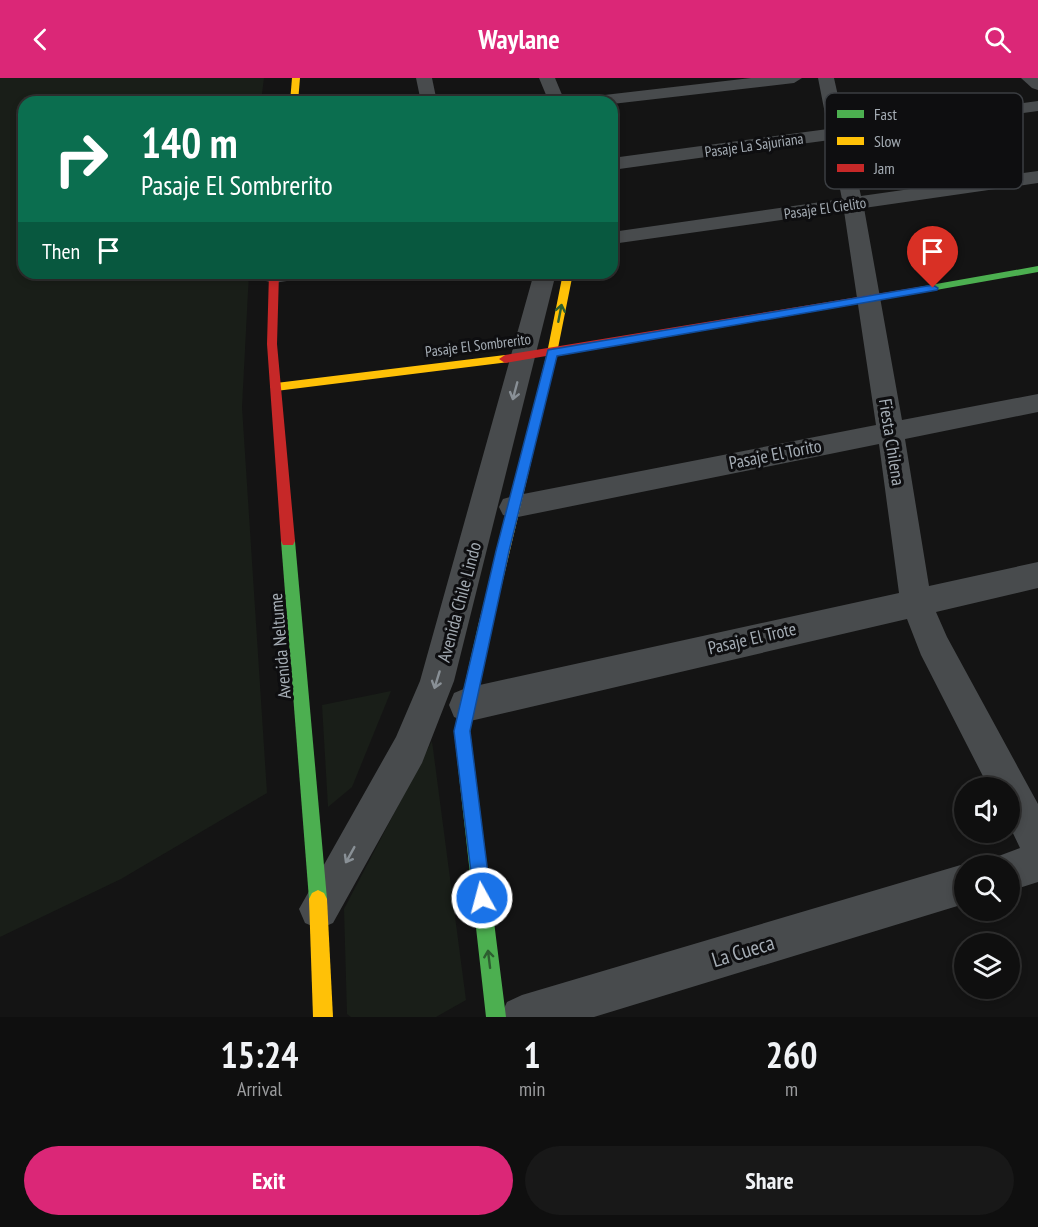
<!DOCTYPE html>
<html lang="en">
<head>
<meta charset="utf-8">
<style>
	body { margin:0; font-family:"PT Sans Narrow",sans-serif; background:#181818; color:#f1f3f6; height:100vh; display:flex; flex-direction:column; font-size:22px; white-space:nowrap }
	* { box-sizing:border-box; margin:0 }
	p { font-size:20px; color:#9b9c9e }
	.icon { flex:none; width:33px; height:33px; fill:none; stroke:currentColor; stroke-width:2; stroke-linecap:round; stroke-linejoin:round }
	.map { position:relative; height:939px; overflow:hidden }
	.sheet { display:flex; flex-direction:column; background:#0f0f0f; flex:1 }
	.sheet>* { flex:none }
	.guide { position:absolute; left:18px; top:18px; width:600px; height:183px; border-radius:18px; box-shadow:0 3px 9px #0003,0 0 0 2px #2f2f2f; background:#0b6e4f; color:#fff; overflow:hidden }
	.fabs { position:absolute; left:954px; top:699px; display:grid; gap:12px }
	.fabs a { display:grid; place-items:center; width:66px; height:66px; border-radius:50%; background:#0f0f0f; box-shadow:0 3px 9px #0003,0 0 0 2px #2f2f2f; font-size:30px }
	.pin { position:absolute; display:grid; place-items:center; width:51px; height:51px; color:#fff; margin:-62px -26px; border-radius:50% 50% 50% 0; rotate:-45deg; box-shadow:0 0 6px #0007 }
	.pin .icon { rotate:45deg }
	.me { position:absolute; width:66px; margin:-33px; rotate:353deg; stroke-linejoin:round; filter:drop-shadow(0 0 4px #0008) }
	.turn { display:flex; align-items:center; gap:21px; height:126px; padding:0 24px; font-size:27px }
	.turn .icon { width:78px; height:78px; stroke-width:2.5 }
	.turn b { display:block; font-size:42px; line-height:51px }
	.then { display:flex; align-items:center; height:57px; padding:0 24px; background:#0003; gap:12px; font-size:22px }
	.eta { display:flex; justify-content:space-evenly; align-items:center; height:102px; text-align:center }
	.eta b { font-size:36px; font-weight:600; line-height:42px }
	.button { display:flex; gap:12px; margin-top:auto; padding:12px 24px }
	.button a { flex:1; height:69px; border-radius:36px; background:#db2777; color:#fff; font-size:24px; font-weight:600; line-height:69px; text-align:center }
	.button a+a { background:#181818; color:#f1f3f6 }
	header { display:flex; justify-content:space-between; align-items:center; height:78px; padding:0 24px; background:#db2777; color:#fff; font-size:27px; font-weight:600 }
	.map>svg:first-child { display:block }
	.green { fill:#191e18 }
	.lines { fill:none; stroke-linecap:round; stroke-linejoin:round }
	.street { fill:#484b4d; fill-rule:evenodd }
	.fast { fill:#4caf50; fill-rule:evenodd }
	.slow { fill:#ffc107; fill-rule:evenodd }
	.jam { fill:#c62828; fill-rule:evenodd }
	.oneway { stroke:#2d5e30 }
	.oneway2 { stroke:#899096 }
	.route { fill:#1a73e8; stroke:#114b97; stroke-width:1.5 }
	.labels { text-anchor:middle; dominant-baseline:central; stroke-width:6; stroke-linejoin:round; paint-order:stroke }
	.far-street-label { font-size:15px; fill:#a5adb5; stroke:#0e0e10 }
	.street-label { font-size:18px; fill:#a5adb5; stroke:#0e0e10 }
	.near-street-label { font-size:21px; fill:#a5adb5; stroke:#0e0e10 }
	.key { fill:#0e0e10; stroke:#3b3e42; stroke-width:1.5 }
	.key-label { font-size:16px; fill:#a5adb5 }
</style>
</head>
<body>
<header><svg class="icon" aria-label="back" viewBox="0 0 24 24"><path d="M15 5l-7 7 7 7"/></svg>Waylane<svg class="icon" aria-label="search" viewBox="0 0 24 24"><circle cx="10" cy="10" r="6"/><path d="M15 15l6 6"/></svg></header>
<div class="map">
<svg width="1038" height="939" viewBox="0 0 1038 939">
	<rect width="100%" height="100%" fill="#141414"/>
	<!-- green -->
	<g class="green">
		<polygon points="0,0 264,0 261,24 24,24 24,195 249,195 242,329 267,715 121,801 0,859"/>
		<polygon points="391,613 352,709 328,729 322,627"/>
		<polygon points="432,663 466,922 436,939 351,939 347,936 344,831"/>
	</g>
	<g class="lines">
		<!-- street -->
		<g class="street">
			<polygon points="416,0 432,0 437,24 421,24"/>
			<polygon points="539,0 555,0 565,24 549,24"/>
			<polygon points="751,0 802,0 794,5 612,26 612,24 579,24 587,19"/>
			<polygon points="818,0 834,0 845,49 1038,23 1038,33 848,59 861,118 1038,93 1038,105 864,130 902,342 1038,316 1038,334 905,361 929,508 1038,484 1038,510 936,534 947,559 1038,726 1038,804 1010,813 1010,788 993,788 996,779 1020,770 1010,749 1010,710 989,710 921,577 907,541 466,644 454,639 449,627 454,615 466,610 899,515 879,366 513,440 503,437 499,429 503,421 513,418 876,347 844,133 612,166 612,154 842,121 830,62 612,92 612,80 828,51"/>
			<polygon points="1021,0 1038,0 1038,12 1032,10"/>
			<polygon points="265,195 309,195 306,200 274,205 266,203 263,198"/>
			<polygon points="534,195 556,195 454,603 422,685 333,845 319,851 305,845 299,831 396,659 420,603"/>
			<polygon points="964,786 967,788 964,788 964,826 594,939 500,939 507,924 522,917"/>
		</g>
		<!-- fast -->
		<g class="fast">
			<polygon points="1038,188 1038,194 919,215 914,212 919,209"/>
			<polygon points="288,457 293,459 295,463 327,821 324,827 318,830 312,827 309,821 281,463 283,459"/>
			<polygon points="485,542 490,543 492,548 470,653 506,939 486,939 454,653 478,548 480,543"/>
		</g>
		<!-- slow -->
		<g class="slow">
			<polygon points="292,0 300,0 298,24 290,24"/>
			<polygon points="563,195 573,195 557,275 492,548 490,553 485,554 480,553 478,548 547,275"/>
			<polygon points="505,277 511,281 509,284 276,313 270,309 276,305"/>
			<polygon points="318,812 324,815 327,821 333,939 313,939 309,821 312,815"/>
		</g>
		<!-- jam -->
		<g class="jam">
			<polygon points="269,195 279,195 277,266 295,463 293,467 283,467 281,463 267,266"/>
			<polygon points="919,209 923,210 923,214 505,285 499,281 505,277"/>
		</g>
	</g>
	<!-- one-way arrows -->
	<defs><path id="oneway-shaft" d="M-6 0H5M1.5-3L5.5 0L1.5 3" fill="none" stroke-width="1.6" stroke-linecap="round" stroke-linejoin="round" transform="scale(1.5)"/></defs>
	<g class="oneway">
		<use href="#oneway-shaft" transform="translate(560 235) rotate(-79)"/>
		<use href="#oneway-shaft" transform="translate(489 881) rotate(-97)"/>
	</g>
	<g class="oneway2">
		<use href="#oneway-shaft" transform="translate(515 313) rotate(105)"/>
		<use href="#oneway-shaft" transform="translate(437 602) rotate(107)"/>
		<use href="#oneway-shaft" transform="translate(350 777) rotate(119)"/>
	</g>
	<!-- route -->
	<polygon class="route" points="933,207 938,210 937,212 557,278 509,473 470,653 491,820 488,827 482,829 475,827 454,653 496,473 548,272"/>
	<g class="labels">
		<!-- far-street labels -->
		<g class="far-street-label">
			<text transform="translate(754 67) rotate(-8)">Pasaje La Sajuriana</text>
			<text transform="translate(825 130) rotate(-8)">Pasaje El Cielito</text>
			<text transform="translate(478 267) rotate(-7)">Pasaje El Sombrerito</text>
		</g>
		<!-- street labels -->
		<g class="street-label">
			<text transform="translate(892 364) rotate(81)">Fiesta Chilena</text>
			<text transform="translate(775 376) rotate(-11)">Pasaje El Torito</text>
			<text transform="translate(459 524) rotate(-75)">Avenida Chile Lindo</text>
			<text transform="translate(752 560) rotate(-13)">Pasaje El Trote</text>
			<text transform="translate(280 568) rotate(-95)">Avenida Neltume</text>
		</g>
		<!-- near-street labels -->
		<g class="near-street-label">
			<text transform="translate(743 873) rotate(-17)">La Cueca</text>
		</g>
	</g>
	<!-- legend -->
	<rect x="825" y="15" width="198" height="96" rx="9" class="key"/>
	<rect x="837" y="32" width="27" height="8" fill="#4caf50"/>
	<rect x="837" y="59" width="27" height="8" fill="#ffc107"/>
	<rect x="837" y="86" width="27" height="8" fill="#c62828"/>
	<g class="key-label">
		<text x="874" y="42">Fast</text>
		<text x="874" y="69">Slow</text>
		<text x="874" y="96">Jam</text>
	</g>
</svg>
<div class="fabs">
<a><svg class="icon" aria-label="sound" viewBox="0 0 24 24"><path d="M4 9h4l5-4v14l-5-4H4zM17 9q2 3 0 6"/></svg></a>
<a><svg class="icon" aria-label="search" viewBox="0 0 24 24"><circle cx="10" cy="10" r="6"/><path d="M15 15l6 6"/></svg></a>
<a><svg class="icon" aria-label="layers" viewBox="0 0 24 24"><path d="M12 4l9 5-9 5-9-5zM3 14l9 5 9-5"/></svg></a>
</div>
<div class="pin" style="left:933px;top:210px;background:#d93025"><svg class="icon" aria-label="arrive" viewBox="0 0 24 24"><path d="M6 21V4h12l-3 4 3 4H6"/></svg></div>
<svg class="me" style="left:482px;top:820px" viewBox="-20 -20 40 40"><circle r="17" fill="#1a73e8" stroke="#fff" stroke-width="3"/><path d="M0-11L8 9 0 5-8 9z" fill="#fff"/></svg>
<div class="guide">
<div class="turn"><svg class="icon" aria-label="right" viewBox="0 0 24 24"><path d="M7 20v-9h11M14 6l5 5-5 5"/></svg><div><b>140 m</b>Pasaje El Sombrerito</div></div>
<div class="then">Then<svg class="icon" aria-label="arrive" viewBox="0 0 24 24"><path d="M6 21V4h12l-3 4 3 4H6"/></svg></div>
</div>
</div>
<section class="sheet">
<div class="eta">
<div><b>15:24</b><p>Arrival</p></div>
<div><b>1</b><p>min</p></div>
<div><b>260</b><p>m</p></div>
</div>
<div class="button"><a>Exit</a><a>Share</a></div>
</section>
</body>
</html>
